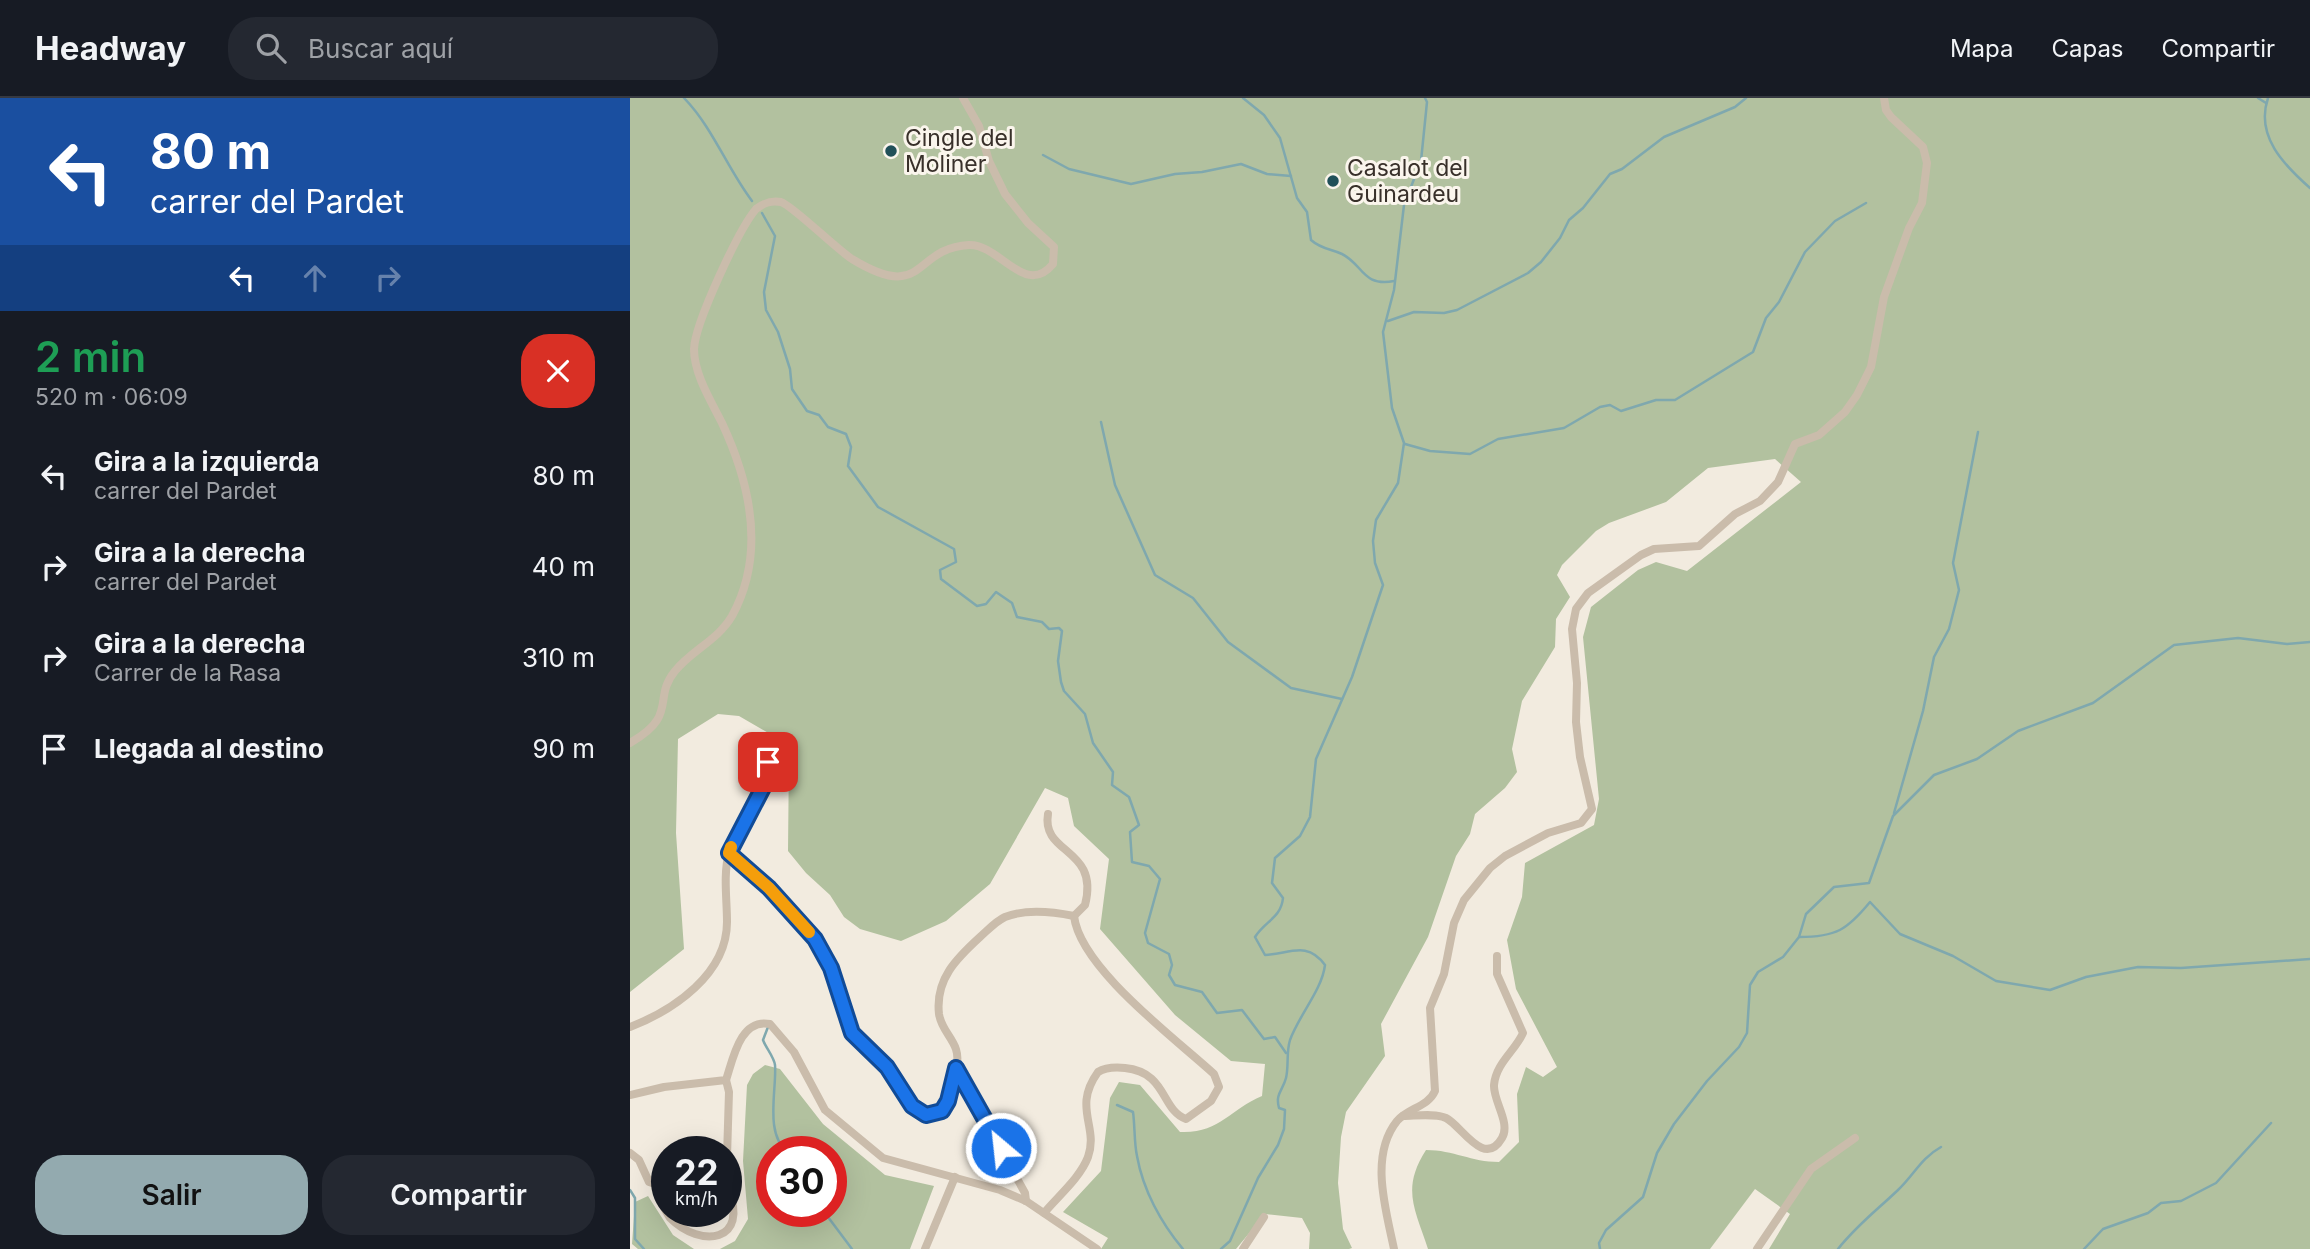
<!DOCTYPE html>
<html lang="es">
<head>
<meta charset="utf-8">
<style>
	body { margin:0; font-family:Inter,sans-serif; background:#242831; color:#f1f3f6; height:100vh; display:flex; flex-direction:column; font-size:26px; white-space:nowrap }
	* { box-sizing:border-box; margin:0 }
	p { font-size:23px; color:#9ea1a6 }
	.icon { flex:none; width:38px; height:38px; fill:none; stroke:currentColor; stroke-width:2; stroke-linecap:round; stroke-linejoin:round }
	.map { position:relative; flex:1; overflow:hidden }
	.drawer { display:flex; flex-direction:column; background:#171b24; width:630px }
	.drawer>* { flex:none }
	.top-card { background:#1a4fa0; color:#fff; overflow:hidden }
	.speed { position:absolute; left:21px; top:1038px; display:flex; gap:14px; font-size:35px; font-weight:700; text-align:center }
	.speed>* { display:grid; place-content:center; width:91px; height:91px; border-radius:50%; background:#171b24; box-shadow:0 7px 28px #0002; line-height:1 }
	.speed small { font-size:18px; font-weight:400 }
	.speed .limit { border:10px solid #d22; background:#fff; color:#111 }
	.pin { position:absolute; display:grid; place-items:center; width:60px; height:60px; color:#fff; margin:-30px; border-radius:14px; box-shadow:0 4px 10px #0006 }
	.me { position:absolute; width:77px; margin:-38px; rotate:332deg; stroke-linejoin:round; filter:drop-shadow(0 0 5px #0008) }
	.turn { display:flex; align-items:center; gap:24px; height:147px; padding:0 35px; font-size:32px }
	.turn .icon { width:91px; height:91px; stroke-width:2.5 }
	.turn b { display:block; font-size:49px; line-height:60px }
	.lanes { display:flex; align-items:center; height:66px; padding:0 35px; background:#0003; justify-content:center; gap:35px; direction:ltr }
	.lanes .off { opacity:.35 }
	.round { display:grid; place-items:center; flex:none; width:74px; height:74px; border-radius:28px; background:#242831 }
	.head { display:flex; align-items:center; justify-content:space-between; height:119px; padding:0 35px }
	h1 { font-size:42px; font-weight:600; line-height:52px; color:#1e9e55 }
	.action { display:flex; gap:14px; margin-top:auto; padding:14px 35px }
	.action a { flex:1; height:80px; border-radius:28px; background:#93aaaf; color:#111; font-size:28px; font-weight:600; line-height:80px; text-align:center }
	.action a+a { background:#242831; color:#f1f3f6 }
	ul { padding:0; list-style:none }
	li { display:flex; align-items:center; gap:21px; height:91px; padding:0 35px }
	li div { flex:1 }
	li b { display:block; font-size:26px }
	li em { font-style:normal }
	header { display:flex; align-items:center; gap:42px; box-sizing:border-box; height:98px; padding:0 35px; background:#171b24; border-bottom:2px solid #363941 }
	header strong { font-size:33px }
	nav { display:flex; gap:38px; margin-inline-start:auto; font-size:24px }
	.search { width:490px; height:63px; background:#242831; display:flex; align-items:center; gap:18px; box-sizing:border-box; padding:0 24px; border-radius:28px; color:#9ea1a6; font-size:26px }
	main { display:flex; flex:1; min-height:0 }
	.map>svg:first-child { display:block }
	.green { fill:#b2c19f; fill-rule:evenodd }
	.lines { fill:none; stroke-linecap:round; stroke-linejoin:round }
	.stream { stroke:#7fa8ae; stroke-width:2.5 }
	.minor { stroke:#cabcab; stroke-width:8 }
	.route-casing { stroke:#114b97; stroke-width:18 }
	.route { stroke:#1a73e8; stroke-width:12 }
	.slow { stroke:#f59e0b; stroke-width:12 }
	.poi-dot { fill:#215059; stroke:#faf5ec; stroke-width:2.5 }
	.labels { text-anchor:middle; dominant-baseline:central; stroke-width:6; stroke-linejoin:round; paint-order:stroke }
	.poi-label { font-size:23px; fill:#38302a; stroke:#faf5ec; text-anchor:start }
</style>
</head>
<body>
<header>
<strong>Headway</strong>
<div class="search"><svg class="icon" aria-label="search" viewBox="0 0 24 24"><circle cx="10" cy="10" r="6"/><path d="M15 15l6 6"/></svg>Buscar aquí</div>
<nav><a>Mapa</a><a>Capas</a><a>Compartir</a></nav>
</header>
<main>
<section class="drawer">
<div class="top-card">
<div class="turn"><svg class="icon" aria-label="left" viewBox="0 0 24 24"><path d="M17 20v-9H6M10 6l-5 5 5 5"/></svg><div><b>80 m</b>carrer del Pardet</div></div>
<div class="lanes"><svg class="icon" aria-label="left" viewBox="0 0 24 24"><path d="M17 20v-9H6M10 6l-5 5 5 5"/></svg><svg class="icon off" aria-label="ahead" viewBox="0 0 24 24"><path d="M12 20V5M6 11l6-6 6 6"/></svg><svg class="icon off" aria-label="right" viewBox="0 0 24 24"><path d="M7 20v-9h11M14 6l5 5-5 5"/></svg></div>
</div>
<div class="head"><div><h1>2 min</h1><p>520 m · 06:09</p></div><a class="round" style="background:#d93025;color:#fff"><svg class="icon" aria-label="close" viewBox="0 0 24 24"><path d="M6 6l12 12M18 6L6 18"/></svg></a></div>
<ul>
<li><svg class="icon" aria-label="left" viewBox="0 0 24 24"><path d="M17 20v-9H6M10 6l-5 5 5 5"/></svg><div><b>Gira a la izquierda</b><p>carrer del Pardet</p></div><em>80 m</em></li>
<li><svg class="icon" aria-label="right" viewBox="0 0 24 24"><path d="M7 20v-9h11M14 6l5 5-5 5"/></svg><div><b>Gira a la derecha</b><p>carrer del Pardet</p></div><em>40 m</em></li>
<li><svg class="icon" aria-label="right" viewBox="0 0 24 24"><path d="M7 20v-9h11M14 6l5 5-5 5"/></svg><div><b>Gira a la derecha</b><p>Carrer de la Rasa</p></div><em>310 m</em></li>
<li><svg class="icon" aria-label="arrive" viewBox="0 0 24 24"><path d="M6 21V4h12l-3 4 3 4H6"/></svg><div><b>Llegada al destino</b></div><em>90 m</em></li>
</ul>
<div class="action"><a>Salir</a><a>Compartir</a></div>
</section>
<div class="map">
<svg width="1680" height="1151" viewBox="0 0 1680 1151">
	<rect width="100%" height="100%" fill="#f2ebdf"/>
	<!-- green -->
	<g class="green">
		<path d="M0,0H1680V1151H1139L1160,1116L1125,1091L1080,1151H798C785,1111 771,1091 796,1052C824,1052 841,1064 869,1064L889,1044L887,996L896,969L913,979L927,969L886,891L877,842L892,799L895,765L964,727L969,701L953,539L961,509L1008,472L1026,464L1057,473L1171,384L1145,361L1078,370L1036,404L979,425L966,433L932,467L927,477L940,499L926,521L925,549L892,603L882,651L887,674L875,690L845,716L840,736L826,758L798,839L751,926L755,958L716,1014L711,1039L708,1085L713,1131L722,1150L719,1151H679L680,1135L672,1120L635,1116L606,1151H471L478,1140L433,1114L471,1073L480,1000L489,984L510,987L550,1034C589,1036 600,1011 632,998L635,966L601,963L545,917L470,831L479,761L444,728L438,700L415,690L360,786L316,823L271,843L230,831L214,819L200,797L176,775L158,753L159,656L147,640L109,618L88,616L48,641L46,735L54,851L0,894Z"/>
		<path d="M135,967L150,971L193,1026L255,1077L304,1088L280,1151H90L105,1143L118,1121L113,1063L117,987L123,976ZM142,1054H201V1113H142Z"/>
		<polygon points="18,1098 43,1137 64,1151 8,1151 2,1146 5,1104"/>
	</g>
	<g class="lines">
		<!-- stream -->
		<g class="stream">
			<path d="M54,0C83,30 97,70 122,103"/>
			<path d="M613,0L634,17L650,40L667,100L677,114L681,142C691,151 701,151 712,156C733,166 732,189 764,183"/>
			<polyline points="1628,0 1636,5"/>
			<path d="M1638,0C1625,38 1654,67 1680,90"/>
			<polyline points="413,57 439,71 501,86 545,76 572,74 611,66 637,76 661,78"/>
			<polyline points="132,115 145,138 134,194 136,212 148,234 160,271 162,291 177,313 189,317 198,329 216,336 221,349 218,368 248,409 324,451 326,464 310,472 311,481 347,508 356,506 366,494 382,505 387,519 412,524 419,531 429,530 432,533 428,563 431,584 434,593 455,616 463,645 483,674 482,687 499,699 509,727 500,734 502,764 519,768 530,781 515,835 518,845 539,856 542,867 539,877 545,887 572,894 587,915 612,912 634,941 645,939 656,955"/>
			<polyline points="758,223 784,214 814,215 827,212 898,175 911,164 930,140 939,122 953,110 980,76 992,71 1034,39 1105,9 1116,0"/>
			<polyline points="471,324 485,387 525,477 563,500 598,544 661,590 712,601"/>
			<polyline points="775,346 800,353 840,356 868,341 934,330 970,309 980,307 991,313 1026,302 1045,302 1123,254 1136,220 1149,204 1175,154 1205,123 1236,105"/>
			<polyline points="1264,715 1293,613 1304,559 1319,531 1329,492 1323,465 1348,334"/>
			<path d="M1169,839C1206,839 1217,832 1240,804L1270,836L1323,858L1366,883L1420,892L1456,879L1508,869L1551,870L1680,861"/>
			<path d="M138,929L133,942C136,950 144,959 145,967C147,991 134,1037 158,1054"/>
			<path d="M487,1007L503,1014C505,1028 504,1044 507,1058C513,1092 531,1125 553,1151"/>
			<polyline points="0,1092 5,1100 5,1141 14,1151"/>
			<polyline points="185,1113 198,1119 222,1151"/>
			<path d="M591,1151L600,1143L628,1080L648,1047L654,1031L655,1012L649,1010C645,996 653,992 656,980C659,967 656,955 660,942C669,917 692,892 695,867C677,842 659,856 635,857L625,839C635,823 651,820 653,800L642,785L645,760L670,738L680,719L686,661L722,579L753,487L745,465L743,443L746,422L768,385L774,345L762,310L753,234L764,192L774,107L791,63L797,4L795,0"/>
			<polyline points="970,1151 969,1145 976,1132 1013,1099 1027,1055 1044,1026 1077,983 1109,949 1117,935 1120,887 1128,874 1153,859 1169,839 1176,816 1204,789 1239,785 1263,718 1304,677 1347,661 1388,633 1463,605 1544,547 1608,540 1657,546 1680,544"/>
			<path d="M1208,1151C1227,1127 1246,1113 1268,1092C1284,1077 1291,1060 1311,1049"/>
			<polyline points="1454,1151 1473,1131 1518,1115 1531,1105 1551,1103 1586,1085 1641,1025"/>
		</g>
		<!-- minor -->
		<g class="minor">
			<path d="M0,645C49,617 22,601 45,573C62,552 88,542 102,518C136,456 120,385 92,325C81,303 64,276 64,251C65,225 109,131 126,111C134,105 141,102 151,104C163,108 205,150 222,161C296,206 282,150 339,147C370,146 395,200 423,166L424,149L398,125L375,96L359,63L349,28L333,0"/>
			<path d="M418,716C411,757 470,749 455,807L444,818"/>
			<path d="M99,755L139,790L185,841L201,870L222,935L257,969L285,1011L300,1018C323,1013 320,988 326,970"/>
			<path d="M0,929C44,912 97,876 97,824C97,801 93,777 99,754C107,725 131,701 141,673L138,664L120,652"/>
			<path d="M0,997L34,989L96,982C103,961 110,920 140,926L164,954L195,1012L253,1060L370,1092L396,1103L467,1151"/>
			<path d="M773,1018C785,1018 805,1015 816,1020C831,1027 854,1071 872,1040C881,1025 863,1003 864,987C866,965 885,953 893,935L867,876V858"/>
			<polyline points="0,1055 9,1062 19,1084 37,1090"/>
			<path d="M30,1089C28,1101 34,1110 40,1120C71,1151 120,1144 98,1091"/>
			<polyline points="96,1091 99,994 96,982"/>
			<path d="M396,1103L395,1095L326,970C333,945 312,937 309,916C305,881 327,860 350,839C358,832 366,823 375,819C395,811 424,814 444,818"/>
			<path d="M414,1115C428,1098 450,1080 458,1059C469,1028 442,1010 468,974C476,969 485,969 495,970C537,974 531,1012 556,1021L581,1003L589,989L584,976C546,941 450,870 444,818"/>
			<polyline points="295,1151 325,1079"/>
			<polyline points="613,1151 634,1119"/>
			<path d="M764,1151C756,1112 739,1058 767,1023C778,1010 798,1009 805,993L800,910L814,876L824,825L834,802L860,770L875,758L918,735L951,725L962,711L950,659L946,624L947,585L942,531L946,511L958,495L1011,457L1024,451L1069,448L1105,416L1130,403L1148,384L1165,346L1189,337L1215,314L1227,297L1241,269L1254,199L1279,130L1292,105L1297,65L1293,49L1261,19L1256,12L1254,0"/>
			<polyline points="1127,1151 1181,1071 1225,1040"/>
		</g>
	</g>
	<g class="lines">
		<defs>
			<polyline id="route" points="138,664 140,676 99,755 139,790 185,841 201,870 222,935 257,969 282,1008 296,1017 312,1013 318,1003 326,970 371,1050"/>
		</defs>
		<!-- route casing -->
		<use href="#route" class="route-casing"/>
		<!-- route -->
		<use href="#route" class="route"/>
		<!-- slow -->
		<polyline class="slow" points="101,749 99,755 139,790 179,834"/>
	</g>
	<!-- markers -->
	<g class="poi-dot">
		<circle cx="261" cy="53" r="7"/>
		<circle cx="703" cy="83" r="7"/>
	</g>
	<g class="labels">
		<!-- poi labels -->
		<g class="poi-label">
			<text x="275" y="40">Cingle del<tspan x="275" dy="26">Moliner</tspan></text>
			<text x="717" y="70">Casalot del<tspan x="717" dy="26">Guinardeu</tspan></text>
		</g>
	</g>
</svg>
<div class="speed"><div>22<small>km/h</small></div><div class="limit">30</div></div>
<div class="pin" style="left:138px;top:664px;background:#d93025"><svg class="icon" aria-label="arrive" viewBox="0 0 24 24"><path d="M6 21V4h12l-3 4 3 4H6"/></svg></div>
<svg class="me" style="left:371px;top:1050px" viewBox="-20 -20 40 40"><circle r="17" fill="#1a73e8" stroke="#fff" stroke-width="3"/><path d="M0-11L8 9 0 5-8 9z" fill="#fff"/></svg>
</div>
</main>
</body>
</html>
